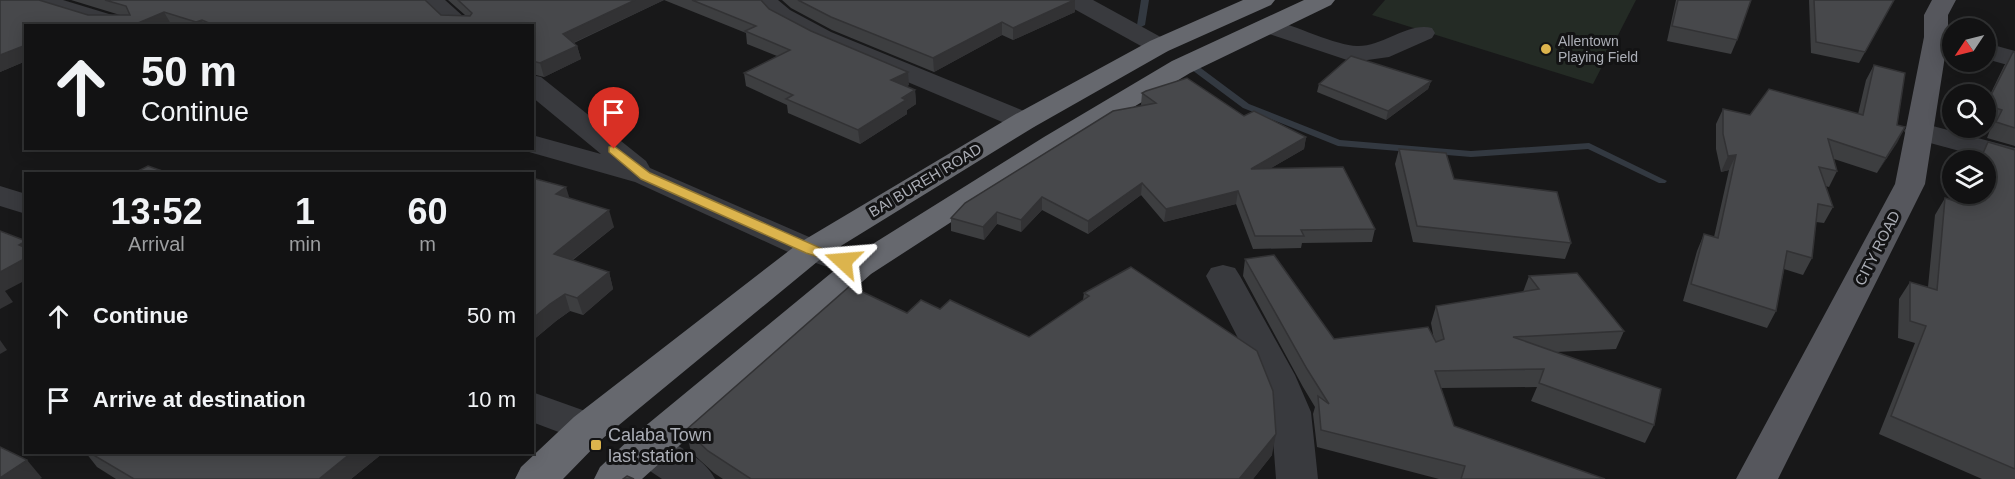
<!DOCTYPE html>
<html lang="en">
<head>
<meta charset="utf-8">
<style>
	body { margin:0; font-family:Helvetica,sans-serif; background:#1f2021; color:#f1f3f6; height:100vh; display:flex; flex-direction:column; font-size:22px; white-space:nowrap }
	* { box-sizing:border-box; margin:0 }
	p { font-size:20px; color:#9c9ea0 }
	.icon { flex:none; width:33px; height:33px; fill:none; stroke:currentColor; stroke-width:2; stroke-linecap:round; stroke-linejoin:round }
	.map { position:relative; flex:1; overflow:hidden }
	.sheet { position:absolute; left:24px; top:172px; width:510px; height:282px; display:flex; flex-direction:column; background:#121213; border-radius:0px; box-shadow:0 3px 15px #0003,0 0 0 2px #313233 }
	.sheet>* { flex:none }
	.top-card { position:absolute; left:24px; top:24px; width:510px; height:126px; border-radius:0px; box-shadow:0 3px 15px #0003,0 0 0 2px #313233; background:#121213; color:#f1f3f6; overflow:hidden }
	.needle { width:39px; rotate:235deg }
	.fabs { position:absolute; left:1942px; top:18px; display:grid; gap:12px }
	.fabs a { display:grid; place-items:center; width:54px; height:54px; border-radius:50%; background:#121213; box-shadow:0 3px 15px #0003,0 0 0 2px #313233; font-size:30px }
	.pin { position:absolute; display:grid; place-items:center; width:51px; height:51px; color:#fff; margin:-62px -26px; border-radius:50% 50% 50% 0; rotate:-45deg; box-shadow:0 0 6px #0007 }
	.pin .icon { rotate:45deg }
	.me { position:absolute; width:66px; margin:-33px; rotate:289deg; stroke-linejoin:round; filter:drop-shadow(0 0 4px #0008) }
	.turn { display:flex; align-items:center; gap:21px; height:126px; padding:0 18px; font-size:27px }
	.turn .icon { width:78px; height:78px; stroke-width:2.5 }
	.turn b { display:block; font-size:42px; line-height:51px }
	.eta { display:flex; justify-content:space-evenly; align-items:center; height:102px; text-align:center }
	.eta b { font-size:36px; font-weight:700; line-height:42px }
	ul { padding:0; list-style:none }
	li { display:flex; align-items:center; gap:18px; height:84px; padding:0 18px }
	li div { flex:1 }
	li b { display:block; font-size:22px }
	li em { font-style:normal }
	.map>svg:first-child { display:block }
	.green { fill:#242b25 }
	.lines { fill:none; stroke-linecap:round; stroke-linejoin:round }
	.stream { fill:#333941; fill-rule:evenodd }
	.minor { fill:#393a3e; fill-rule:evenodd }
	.major { fill:#56575d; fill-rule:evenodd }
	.highway { fill:#66686e; fill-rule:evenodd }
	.wall { fill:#3d3e40 }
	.shaded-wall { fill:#323234 }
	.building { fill:#47484b; stroke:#323234; stroke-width:1.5 }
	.route { fill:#dcb44d; stroke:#8f7532; stroke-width:1.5 }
	.poi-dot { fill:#dcb44d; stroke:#131314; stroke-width:2 }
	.labels { text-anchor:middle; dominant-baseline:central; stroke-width:6; stroke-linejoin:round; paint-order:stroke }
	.far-poi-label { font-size:14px; fill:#acafb7; stroke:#131314; text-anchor:start }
	.street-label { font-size:15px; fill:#acafb7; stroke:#131314 }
	.near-poi-label { font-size:18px; fill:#acafb7; stroke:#131314; text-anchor:start }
</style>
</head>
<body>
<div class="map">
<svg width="2015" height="479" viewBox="0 0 2015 479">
	<rect width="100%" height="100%" fill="#181819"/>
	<!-- green -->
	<polygon class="green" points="1385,0 1636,0 1593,84 1372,15"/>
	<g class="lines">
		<!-- stream -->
		<g class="stream">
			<polygon points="1141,0 1149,0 1145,25 1141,27 1137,25"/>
			<polygon points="1192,66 1198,66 1249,104 1340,140 1471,151 1589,143 1667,181 1665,183 1659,183 1588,149 1471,157 1338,146 1243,108 1192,70"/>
		</g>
		<!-- minor -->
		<g class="minor">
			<polygon points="26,0 63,0 132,21 135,26 96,26 30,5"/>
			<polygon points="419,0 445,0 474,26 447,26"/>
			<polygon points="752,0 778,0 790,10 831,32 1034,115 1038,121 1034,127 1024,129 1014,127 813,42 772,20"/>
			<polygon points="1063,0 1093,0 1168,41 1172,46 1168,51 1159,54 1150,51 1067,5"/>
			<path d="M1269,19C1292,24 1337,46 1357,46C1383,47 1407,22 1432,28L1435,33L1432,38L1389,57L1353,62L1260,31L1257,26L1260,21Z"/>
			<polygon points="1986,43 2015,51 2015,67 1986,59"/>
			<polygon points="532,75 541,77 646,161 650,168 823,243 871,260 876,267 871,274 859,278 847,274 799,257 635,182 522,150 532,148 532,135 601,154 532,97"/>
			<polygon points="1918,122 2015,148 2015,166 1908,137 1904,131 1908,125"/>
			<polygon points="0,186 26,194 26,214 0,206"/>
			<polygon points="1223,265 1235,268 1240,276 1295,375 1311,412 1318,479 1276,479 1271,412 1257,375 1206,276 1211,268"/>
			<polygon points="532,392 602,417 608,428 602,439 588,443 532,422"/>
			<path d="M647,432C670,440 704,457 715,479H662L632,459L626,448L632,437Z"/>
		</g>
		<!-- major -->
		<polygon class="major" points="1932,0 1956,0 1948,15 1948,37 1925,184 1778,479 1736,479 1895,184 1924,37 1924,15"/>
		<!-- highway -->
		<g class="highway">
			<polygon points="1243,0 1275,0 1271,5 1168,51 1034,127 823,257 602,439 563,479 515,479 521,467 574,417 799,243 1014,115 1150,41"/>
			<polygon points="1304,0 1335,0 1331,5 1190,73 1064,149 871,274 642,479 594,479 600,467 632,437 847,260 1044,137 1172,61"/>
		</g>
	</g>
	<!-- wall -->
	<g class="wall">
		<polygon points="0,0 88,15 120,15 71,0 425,0 441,15 465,15 448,0 761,0 769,9 909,85 906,86 915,90 916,104 907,110 907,114 860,144 788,113 787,105 746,86 744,73 777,56 747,44 746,33 664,0 574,43 577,46 581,59 544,77 532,74 532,26 174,26 171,24 168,26 26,26 26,61 0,72"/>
		<polygon points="782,0 1075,0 1075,12 1013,40 1002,35 934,72 832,30 791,8"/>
		<polygon points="1676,0 1751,0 1737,40 1731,54 1667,41"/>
		<polygon points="1809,0 1894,0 1859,63 1811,53"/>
		<polygon points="2013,52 2015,52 2015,146 1987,138 1992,125 1986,123 1986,103 2004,66"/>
		<polygon points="1874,65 1897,125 1905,127 1877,173 1834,159 1837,171 1829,187 1825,186 1833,207 1824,223 1816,222 1812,258 1803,275 1784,269 1776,311 1767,328 1683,301 1697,251 1704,234 1714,237 1729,170 1721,172 1716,149 1716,124 1723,109 1750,115 1858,114 1866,80"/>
		<polygon points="1431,81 1428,89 1386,120 1317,92 1319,84"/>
		<polygon points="1142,93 1244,116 1306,137 1304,149 1271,168 1375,229 1372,242 1302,243 1301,248 1253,249 1236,204 1164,222 1141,195 1088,234 1042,210 1021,232 997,224 984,240 951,231 951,218 1143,106 1141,105"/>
		<polygon points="1988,142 2015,150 2015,479 1982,479 1879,434 1915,343 1898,338 1899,299 1910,282 1928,287 1935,215 1945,198 1959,202 1963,194 1986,194 1986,160 1977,160"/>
		<polygon points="1399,149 1571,243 1565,259 1413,242 1395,164"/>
		<polygon points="532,178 569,198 614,227 573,260 609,272 613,289 583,315 570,311 556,321 532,341"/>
		<polygon points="1245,259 1334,339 1434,340 1431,323 1436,306 1523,292 1529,276 1624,331 1616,349 1556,352 1654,425 1645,443 1531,401 1537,387 1441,388 1454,426 1605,479 1439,479 1317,447 1313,414 1315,407 1303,387 1243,276"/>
		<polygon points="1131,267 1272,455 1253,479 723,479 714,473 691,452 686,430 907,313 940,309 1029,337 1083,300 1084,293"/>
		<polygon points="86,453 383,453 351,479 116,479 97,467"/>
	</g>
	<!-- shaded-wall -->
	<g class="shaded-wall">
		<polygon points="635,0 664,0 566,46 563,34"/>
		<polygon points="1074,0 1075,0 1075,12 1013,40 1013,28"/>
		<polygon points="164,12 171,24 168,26 131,26"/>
		<polygon points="202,20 204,26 198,26 196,22"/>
		<polygon points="1002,22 1002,35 934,72 933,58"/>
		<polygon points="26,45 26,61 0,72 0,55"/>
		<polygon points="577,46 581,59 544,77 540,63"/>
		<polygon points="908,72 909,85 892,94 891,80"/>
		<polygon points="1431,81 1428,89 1386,120 1388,111"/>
		<polygon points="915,90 916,104 907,110 907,114 860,144 858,130"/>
		<polygon points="1905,127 1897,143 1877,173 1886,158"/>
		<polygon points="1306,137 1304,149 1249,181 1251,169"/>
		<polygon points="1736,155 1729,170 1721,172 1728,156"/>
		<polygon points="1142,183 1141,195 1088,234 1088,221"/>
		<polygon points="566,187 571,203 556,194"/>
		<polygon points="1238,191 1236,204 1164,222 1166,209"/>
		<polygon points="1042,197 1042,210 1021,232 1021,220"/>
		<polygon points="609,210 614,227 559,270 554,254"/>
		<polygon points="997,212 997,224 984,240 983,227"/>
		<polygon points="26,242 26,255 19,245"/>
		<polygon points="26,258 26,280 5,291 13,302 0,309 0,272"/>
		<polygon points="609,272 613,289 583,315 577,298"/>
		<polygon points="565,294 570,311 556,321 532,341 532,319 550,304"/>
		<polygon points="0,340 7,350 0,354"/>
		<polygon points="1276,434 1272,455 1253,479 1240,479"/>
		<polygon points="351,453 383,453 351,479 319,479"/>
		<polygon points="27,460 42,478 40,479 0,479 0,478"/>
	</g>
	<!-- building -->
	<g class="building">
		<polygon points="0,0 39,0 88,15 130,15 126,6 105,0 425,0 441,15 470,16 472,13 458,0 635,0 563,34 577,46 540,63 532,61 532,26 216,26 202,20 196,22 164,12 131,26 26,26 26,45 0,55"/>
		<polygon points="692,0 761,0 769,9 811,31 908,72 891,80 915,90 902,98 906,100 858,130 786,99 793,95 744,73 790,50 745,31 756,26"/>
		<polygon points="798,0 1074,0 1013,28 1002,22 933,58 831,17"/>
		<polygon points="1678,0 1751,0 1737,40 1672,26"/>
		<polygon points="1814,0 1894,0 1865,52 1816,42"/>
		<polygon points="2013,52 2015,52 2015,128 1996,122 2002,110 1986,105"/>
		<polygon points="1351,56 1431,81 1388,111 1319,84"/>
		<polygon points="1874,65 1905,73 1897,125 1905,127 1886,158 1828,139 1837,171 1819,167 1833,207 1818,204 1812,258 1787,251 1776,311 1691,284 1704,234 1718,238 1736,155 1728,156 1723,134 1723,109 1750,115 1769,89 1863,115"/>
		<polygon points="1187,78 1244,116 1254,111 1306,137 1251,169 1343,167 1375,229 1301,230 1304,236 1255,236 1238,191 1166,209 1142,183 1088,221 1042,197 1021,220 997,212 983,227 951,218 965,203 1113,111 1156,103 1142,93 1146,91"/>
		<polygon points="1988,142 2015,150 2015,469 1891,416 1926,326 1910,321 1910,282 1937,290 1945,198 1962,203 1966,194 1986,194 1986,160 1980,160"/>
		<polygon points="1399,149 1446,153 1454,179 1557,192 1571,243 1417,226"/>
		<polygon points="148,166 171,174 132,174"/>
		<polygon points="532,178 566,187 556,194 609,210 554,254 609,272 577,298 565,294 550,304 532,319"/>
		<polygon points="0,231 26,241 19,245 26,248 26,258 0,272"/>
		<polygon points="1274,255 1334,339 1428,327 1436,342 1444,339 1436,306 1539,289 1529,276 1577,273 1624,331 1513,337 1661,389 1654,425 1539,383 1544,369 1435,371 1454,426 1605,479 1461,479 1465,466 1321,430 1318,396 1329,404 1307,369 1245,259"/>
		<polygon points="1131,267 1257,351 1273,391 1276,434 1240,478 1242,479 751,479 708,451 686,430 850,286 907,313 921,300 940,309 950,300 1029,337 1089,296 1084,293"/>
		<polygon points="0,447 27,460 0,478"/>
		<polygon points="90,453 351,453 319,479 134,479"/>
		<polygon points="627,476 634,479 623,479"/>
	</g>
	<!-- route -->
	<polygon class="route" points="614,146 650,173 850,261 843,265 806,253 641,179 609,152 609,147"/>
	<!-- markers -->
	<g class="poi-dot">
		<circle cx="1546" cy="49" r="6"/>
		<rect x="590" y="439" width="12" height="12" rx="3"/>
	</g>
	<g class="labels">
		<!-- far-poi labels -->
		<g class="far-poi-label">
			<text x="1558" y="41">Allentown<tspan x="1558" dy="16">Playing Field</tspan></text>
		</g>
		<!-- street labels -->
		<g class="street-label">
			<text transform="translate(925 180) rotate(-31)">BAI BUREH ROAD</text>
			<text transform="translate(1877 248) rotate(-63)">CITY ROAD</text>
		</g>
		<!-- near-poi labels -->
		<g class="near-poi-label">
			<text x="608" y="435">Calaba Town<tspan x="608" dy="21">last station</tspan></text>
		</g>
	</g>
</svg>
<div class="fabs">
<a><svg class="needle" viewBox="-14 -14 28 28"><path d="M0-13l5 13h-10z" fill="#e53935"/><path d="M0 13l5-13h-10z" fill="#9c9ea0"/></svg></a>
<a><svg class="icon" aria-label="search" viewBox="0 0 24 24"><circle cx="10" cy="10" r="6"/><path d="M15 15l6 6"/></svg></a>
<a><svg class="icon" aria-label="layers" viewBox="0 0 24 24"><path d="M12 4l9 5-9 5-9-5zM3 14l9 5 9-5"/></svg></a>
</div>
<div class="pin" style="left:614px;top:149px;background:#d93025"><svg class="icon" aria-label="arrive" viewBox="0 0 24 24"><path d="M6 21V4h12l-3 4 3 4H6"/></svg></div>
<svg class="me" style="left:843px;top:261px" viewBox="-20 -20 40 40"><path d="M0-17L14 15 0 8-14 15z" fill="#dcb44d" stroke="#fff" stroke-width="4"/></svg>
<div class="top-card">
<div class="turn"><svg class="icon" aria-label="ahead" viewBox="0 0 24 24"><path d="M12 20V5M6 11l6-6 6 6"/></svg><div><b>50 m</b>Continue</div></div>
</div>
<section class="sheet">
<div class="eta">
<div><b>13:52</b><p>Arrival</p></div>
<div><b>1</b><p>min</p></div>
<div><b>60</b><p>m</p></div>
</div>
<ul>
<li><svg class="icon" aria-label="ahead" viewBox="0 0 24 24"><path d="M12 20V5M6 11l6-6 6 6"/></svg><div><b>Continue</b></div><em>50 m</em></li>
<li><svg class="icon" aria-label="arrive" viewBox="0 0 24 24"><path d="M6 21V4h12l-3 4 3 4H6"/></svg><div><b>Arrive at destination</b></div><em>10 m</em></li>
</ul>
</section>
</div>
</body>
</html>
